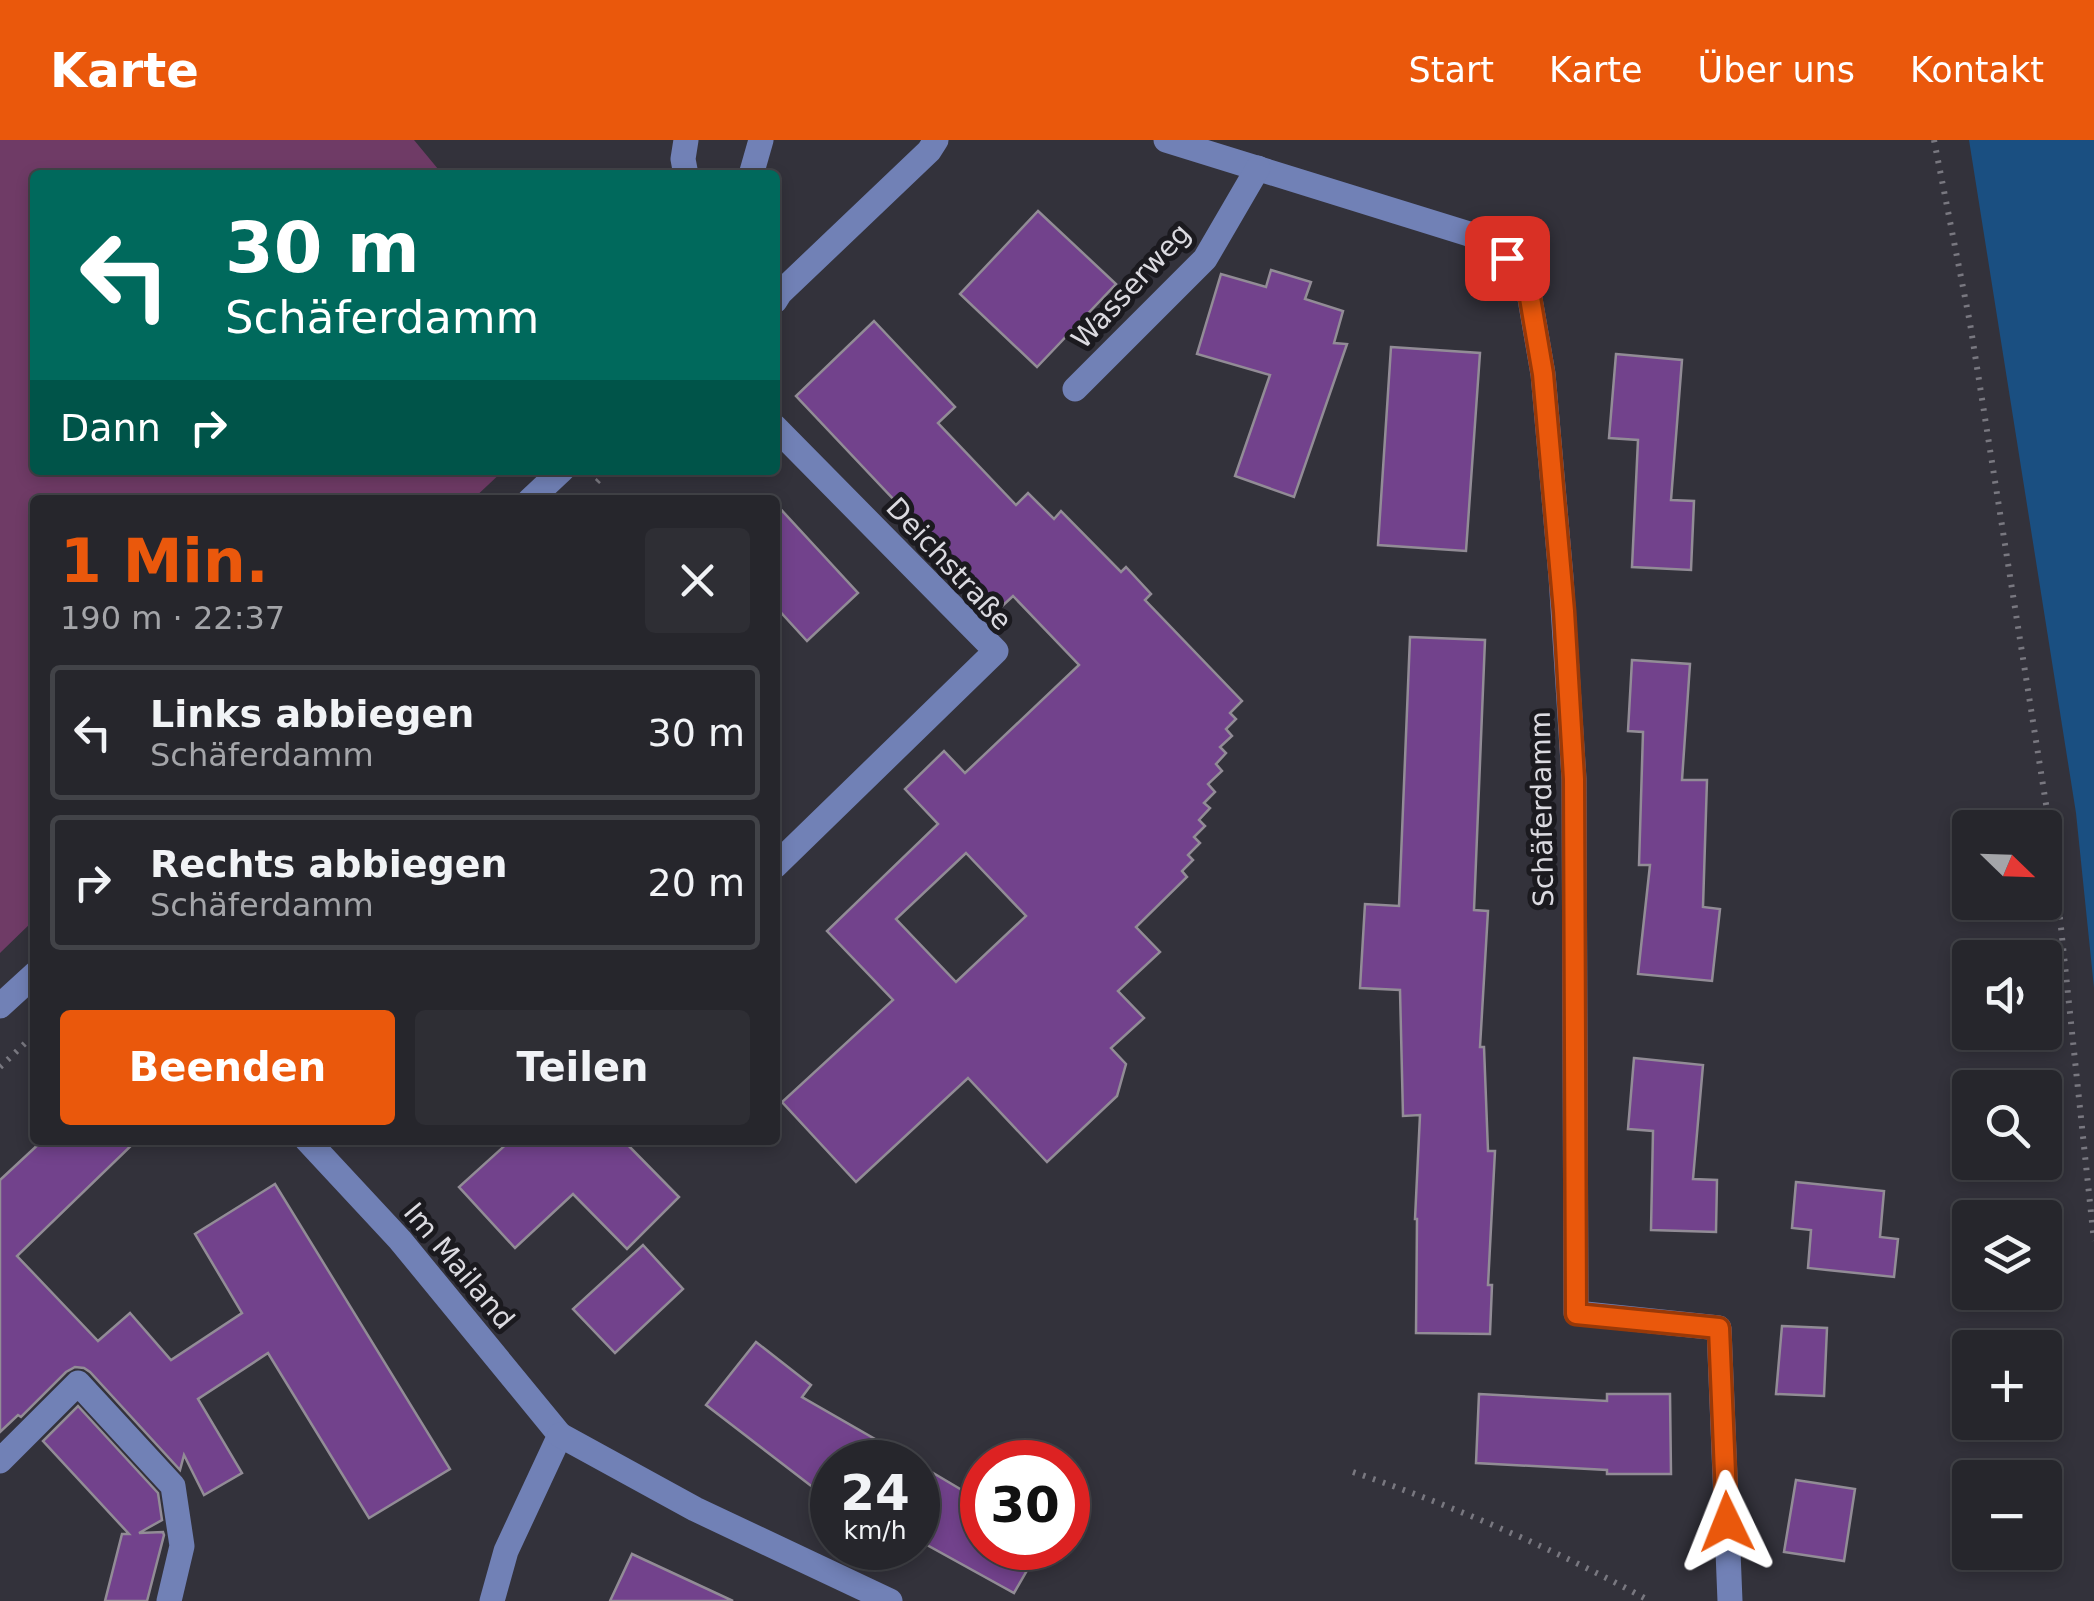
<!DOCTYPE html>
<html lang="de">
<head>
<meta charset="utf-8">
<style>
	body { margin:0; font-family:"DejaVu Sans",sans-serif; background:#2e2e34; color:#f1f3f6; height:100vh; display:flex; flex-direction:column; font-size:38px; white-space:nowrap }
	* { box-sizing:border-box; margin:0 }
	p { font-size:32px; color:#a4a5a9 }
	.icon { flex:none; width:55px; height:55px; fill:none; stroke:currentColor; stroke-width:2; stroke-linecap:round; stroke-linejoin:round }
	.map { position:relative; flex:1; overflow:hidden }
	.details { position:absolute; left:30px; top:355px; width:750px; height:650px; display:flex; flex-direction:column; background:#26262c; border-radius:10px; box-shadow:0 5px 15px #0003,0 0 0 2px #424348 }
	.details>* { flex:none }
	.guide { position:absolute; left:30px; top:30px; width:750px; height:305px; border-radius:10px; box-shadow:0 5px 15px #0003,0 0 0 2px #424348; background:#00695c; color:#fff; overflow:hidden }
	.needle { width:65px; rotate:113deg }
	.controls { position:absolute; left:1952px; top:670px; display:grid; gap:20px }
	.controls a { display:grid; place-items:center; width:110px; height:110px; border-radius:10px; background:#26262c; box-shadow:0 5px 15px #0003,0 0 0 2px #424348; font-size:50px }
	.speed { position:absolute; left:810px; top:1300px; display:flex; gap:20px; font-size:50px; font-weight:700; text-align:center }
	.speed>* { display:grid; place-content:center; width:130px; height:130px; border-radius:50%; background:#26262c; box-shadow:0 5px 15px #0003,0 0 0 2px #424348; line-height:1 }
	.speed small { font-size:25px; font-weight:400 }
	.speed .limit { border:15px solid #d22; background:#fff; color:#111 }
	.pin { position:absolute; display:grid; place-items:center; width:85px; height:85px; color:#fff; margin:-42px; border-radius:20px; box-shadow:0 5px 15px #0006 }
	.me { position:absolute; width:110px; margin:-55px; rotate:358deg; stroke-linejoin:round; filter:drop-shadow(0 0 8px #0008) }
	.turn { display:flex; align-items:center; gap:35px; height:210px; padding:0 30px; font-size:45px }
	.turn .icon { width:130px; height:130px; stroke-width:2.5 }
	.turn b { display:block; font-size:70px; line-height:85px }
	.then { display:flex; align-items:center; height:95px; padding:0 30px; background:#0003; gap:20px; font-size:38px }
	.round { display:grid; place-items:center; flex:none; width:105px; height:105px; border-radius:10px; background:#2e2e34 }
	.summary { display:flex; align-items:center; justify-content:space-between; height:170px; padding:0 30px }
	h1 { font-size:60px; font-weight:600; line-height:75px; color:#ea580c }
	.primary-button { display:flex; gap:20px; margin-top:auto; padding:20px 30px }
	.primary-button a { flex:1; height:115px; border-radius:10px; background:#ea580c; color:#fff; font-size:40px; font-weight:600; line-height:115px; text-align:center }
	.primary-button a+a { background:#2e2e34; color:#f1f3f6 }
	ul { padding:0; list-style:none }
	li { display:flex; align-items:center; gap:30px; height:135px; margin:0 20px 15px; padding:0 10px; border:5px solid #424348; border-radius:10px }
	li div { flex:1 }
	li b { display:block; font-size:38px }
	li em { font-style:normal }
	header { display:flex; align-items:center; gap:60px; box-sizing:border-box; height:140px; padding:0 50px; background:#ea580c; color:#fff }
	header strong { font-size:48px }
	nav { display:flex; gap:55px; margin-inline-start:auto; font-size:35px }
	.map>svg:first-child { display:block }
	.green { fill:#6f3b66 }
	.water { fill:#1a4f81 }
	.building { fill:#72428c; stroke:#928c96; stroke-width:2.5; fill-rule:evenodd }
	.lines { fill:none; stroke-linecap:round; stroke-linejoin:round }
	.path { stroke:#797880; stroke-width:6; stroke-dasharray:2.5 8; stroke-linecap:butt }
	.minor { stroke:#7181b6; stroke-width:25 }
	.route-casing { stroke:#983908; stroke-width:25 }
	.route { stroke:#ea580c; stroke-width:18 }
	.labels { text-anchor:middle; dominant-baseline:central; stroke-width:10; stroke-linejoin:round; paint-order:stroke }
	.street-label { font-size:28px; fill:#dbdae0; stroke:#1b1a1f }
</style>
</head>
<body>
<header>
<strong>Karte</strong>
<nav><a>Start</a><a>Karte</a><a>Über uns</a><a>Kontakt</a></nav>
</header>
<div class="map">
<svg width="2094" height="1461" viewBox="0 0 2094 1461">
	<rect width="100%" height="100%" fill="#33323b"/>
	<!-- green -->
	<polygon class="green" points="0,0 414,0 443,35 35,35 35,330 504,330 472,360 35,360 35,779 0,813"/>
	<!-- water -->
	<polygon class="water" points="1969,0 2094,0 2094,848 2076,673"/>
	<!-- building -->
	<g class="building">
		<polygon points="1038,71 1116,144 1037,227 960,154"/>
		<polygon points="1271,130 1311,142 1305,159 1343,171 1334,203 1347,204 1294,357 1235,336 1270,235 1197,214 1221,134 1266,147"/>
		<path d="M874,181L955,267L938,283L1016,365L1028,353L1054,379L1061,371L1121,432L1126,427L1151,454L1145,460L1242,561L1230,573L1236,579L1226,589L1232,596L1220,607L1226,613L1216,624L1222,631L1208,644L1215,652L1204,663L1210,668L1199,680L1205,686L1194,697L1200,703L1188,715L1193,720L1182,731L1187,737L1136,787L1160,812L1118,851L1144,878L1111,908L1126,924L1117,956L1047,1022L968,938L856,1042L782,962L893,860L827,791L938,684L905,649L944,611L965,633L1079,525L1013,456L998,470L796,256ZM966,713L1026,776L956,842L896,779Z"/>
		<polygon points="1391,207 1480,213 1466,411 1378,405"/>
		<polygon points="1616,214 1682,220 1671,360 1694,361 1691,430 1632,427 1638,300 1609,298"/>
		<polygon points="775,363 858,453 807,501 775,466"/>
		<polygon points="1410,497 1485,500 1474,770 1488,771 1480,907 1484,907 1488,1011 1495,1011 1488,1145 1492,1145 1490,1194 1416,1193 1417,1079 1415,1079 1420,975 1403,976 1400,850 1360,848 1365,764 1399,766"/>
		<polygon points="1632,520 1690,524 1682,640 1707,640 1703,767 1720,769 1712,841 1638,834 1650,725 1639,725 1643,592 1628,591"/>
		<polygon points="1634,918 1703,925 1693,1039 1717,1040 1716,1092 1651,1090 1653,991 1628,989"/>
		<polygon points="43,1000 137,1000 17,1116 98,1201 130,1173 171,1220 242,1173 195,1094 275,1044 450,1329 369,1378 268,1213 198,1259 242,1333 204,1355 184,1315 180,1330 90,1232 84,1228 75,1227 66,1232 21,1277 18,1275 0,1292 0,1040"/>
		<polygon points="511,1000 623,1000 679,1057 627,1109 573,1054 515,1108 459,1047"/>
		<polygon points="1796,1042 1884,1051 1880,1097 1898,1099 1894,1137 1808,1128 1811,1090 1792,1088"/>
		<polygon points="643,1105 683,1149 615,1213 573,1169"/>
		<polygon points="1782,1186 1827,1188 1824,1256 1776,1254"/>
		<polygon points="756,1202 811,1245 802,1257 915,1322 832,1322 832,1362 706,1265"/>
		<polygon points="1479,1254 1607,1261 1607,1254 1670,1254 1671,1334 1607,1334 1607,1330 1476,1323"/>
		<polygon points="78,1266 158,1353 162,1380 139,1393 163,1392 164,1395 147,1461 105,1461 122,1394 129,1394 43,1301"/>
		<polygon points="918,1324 982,1362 982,1408 1040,1408 1014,1453 918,1400"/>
		<polygon points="1796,1340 1855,1349 1844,1421 1784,1412"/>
		<polygon points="632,1414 733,1461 610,1461"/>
	</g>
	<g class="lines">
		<!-- path -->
		<g class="path">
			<polyline points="1934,0 1970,183 2052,702 2094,1101"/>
			<polyline points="597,342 609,330"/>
			<polyline points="0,927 35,894"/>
			<path d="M1353,1332C1456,1367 1555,1409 1650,1461"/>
		</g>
		<!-- minor -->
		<g class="minor">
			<polyline points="1166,0 1469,94 1507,118 1529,153 1543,234 1561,437 1574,639 1576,1173 1719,1188 1730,1461"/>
			<polyline points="686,35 683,19 686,0"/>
			<polyline points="751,35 761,0"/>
			<polyline points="775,161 780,153 929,11 936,0"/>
			<polyline points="1075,249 1205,119 1258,28"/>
			<polyline points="775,287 996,511 775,726"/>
			<polyline points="530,360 562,330"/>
			<polyline points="0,866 35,834"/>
			<polyline points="307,1000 400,1100 560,1295 506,1411 492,1461"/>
			<polyline points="560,1295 695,1369 890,1461"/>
			<polyline points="0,1321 78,1243 173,1346 182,1406 169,1461"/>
		</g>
	</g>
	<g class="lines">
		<defs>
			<polyline id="route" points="1507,118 1529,152 1543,234 1564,471 1574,639 1576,1174 1719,1188 1727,1382"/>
		</defs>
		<!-- route casing -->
		<use href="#route" class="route-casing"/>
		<!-- route -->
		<use href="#route" class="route"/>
	</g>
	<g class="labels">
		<!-- street labels -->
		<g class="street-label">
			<text transform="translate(1131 146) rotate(-47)">Wasserweg</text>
			<text transform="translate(949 424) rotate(47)">Deichstraße</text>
			<text transform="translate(1542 669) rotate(-91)">Schäferdamm</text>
			<text transform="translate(459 1126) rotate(50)">Im Mailand</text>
		</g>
	</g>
</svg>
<div class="controls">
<a><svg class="needle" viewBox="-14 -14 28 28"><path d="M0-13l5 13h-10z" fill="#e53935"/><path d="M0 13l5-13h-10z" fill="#a4a5a9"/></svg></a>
<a><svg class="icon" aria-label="sound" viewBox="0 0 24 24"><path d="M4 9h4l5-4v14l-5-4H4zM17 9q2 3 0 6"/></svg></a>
<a><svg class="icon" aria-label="search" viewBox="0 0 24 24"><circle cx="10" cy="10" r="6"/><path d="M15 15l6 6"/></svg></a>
<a><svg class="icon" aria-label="layers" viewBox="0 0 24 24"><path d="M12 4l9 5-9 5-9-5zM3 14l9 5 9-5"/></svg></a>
<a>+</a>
<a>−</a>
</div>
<div class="speed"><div>24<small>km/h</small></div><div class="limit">30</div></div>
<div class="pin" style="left:1507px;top:118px;background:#d93025"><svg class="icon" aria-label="arrive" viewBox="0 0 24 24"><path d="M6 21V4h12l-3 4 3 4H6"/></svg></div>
<svg class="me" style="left:1727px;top:1382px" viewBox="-20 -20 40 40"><path d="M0-17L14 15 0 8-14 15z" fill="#ea580c" stroke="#fff" stroke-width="4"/></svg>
<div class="guide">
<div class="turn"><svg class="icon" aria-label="left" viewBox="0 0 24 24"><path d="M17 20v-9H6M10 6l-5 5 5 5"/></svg><div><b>30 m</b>Schäferdamm</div></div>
<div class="then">Dann<svg class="icon" aria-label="right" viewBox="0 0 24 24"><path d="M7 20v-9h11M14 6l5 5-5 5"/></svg></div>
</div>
<section class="details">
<div class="summary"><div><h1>1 Min.</h1><p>190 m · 22:37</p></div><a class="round"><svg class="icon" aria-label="close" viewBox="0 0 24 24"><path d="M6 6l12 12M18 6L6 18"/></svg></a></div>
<ul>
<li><svg class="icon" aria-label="left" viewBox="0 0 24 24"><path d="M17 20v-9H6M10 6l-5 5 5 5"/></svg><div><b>Links abbiegen</b><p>Schäferdamm</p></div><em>30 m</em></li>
<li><svg class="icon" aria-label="right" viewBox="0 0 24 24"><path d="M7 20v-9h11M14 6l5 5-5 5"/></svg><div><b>Rechts abbiegen</b><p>Schäferdamm</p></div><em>20 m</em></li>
</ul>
<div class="primary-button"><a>Beenden</a><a>Teilen</a></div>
</section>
</div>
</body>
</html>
